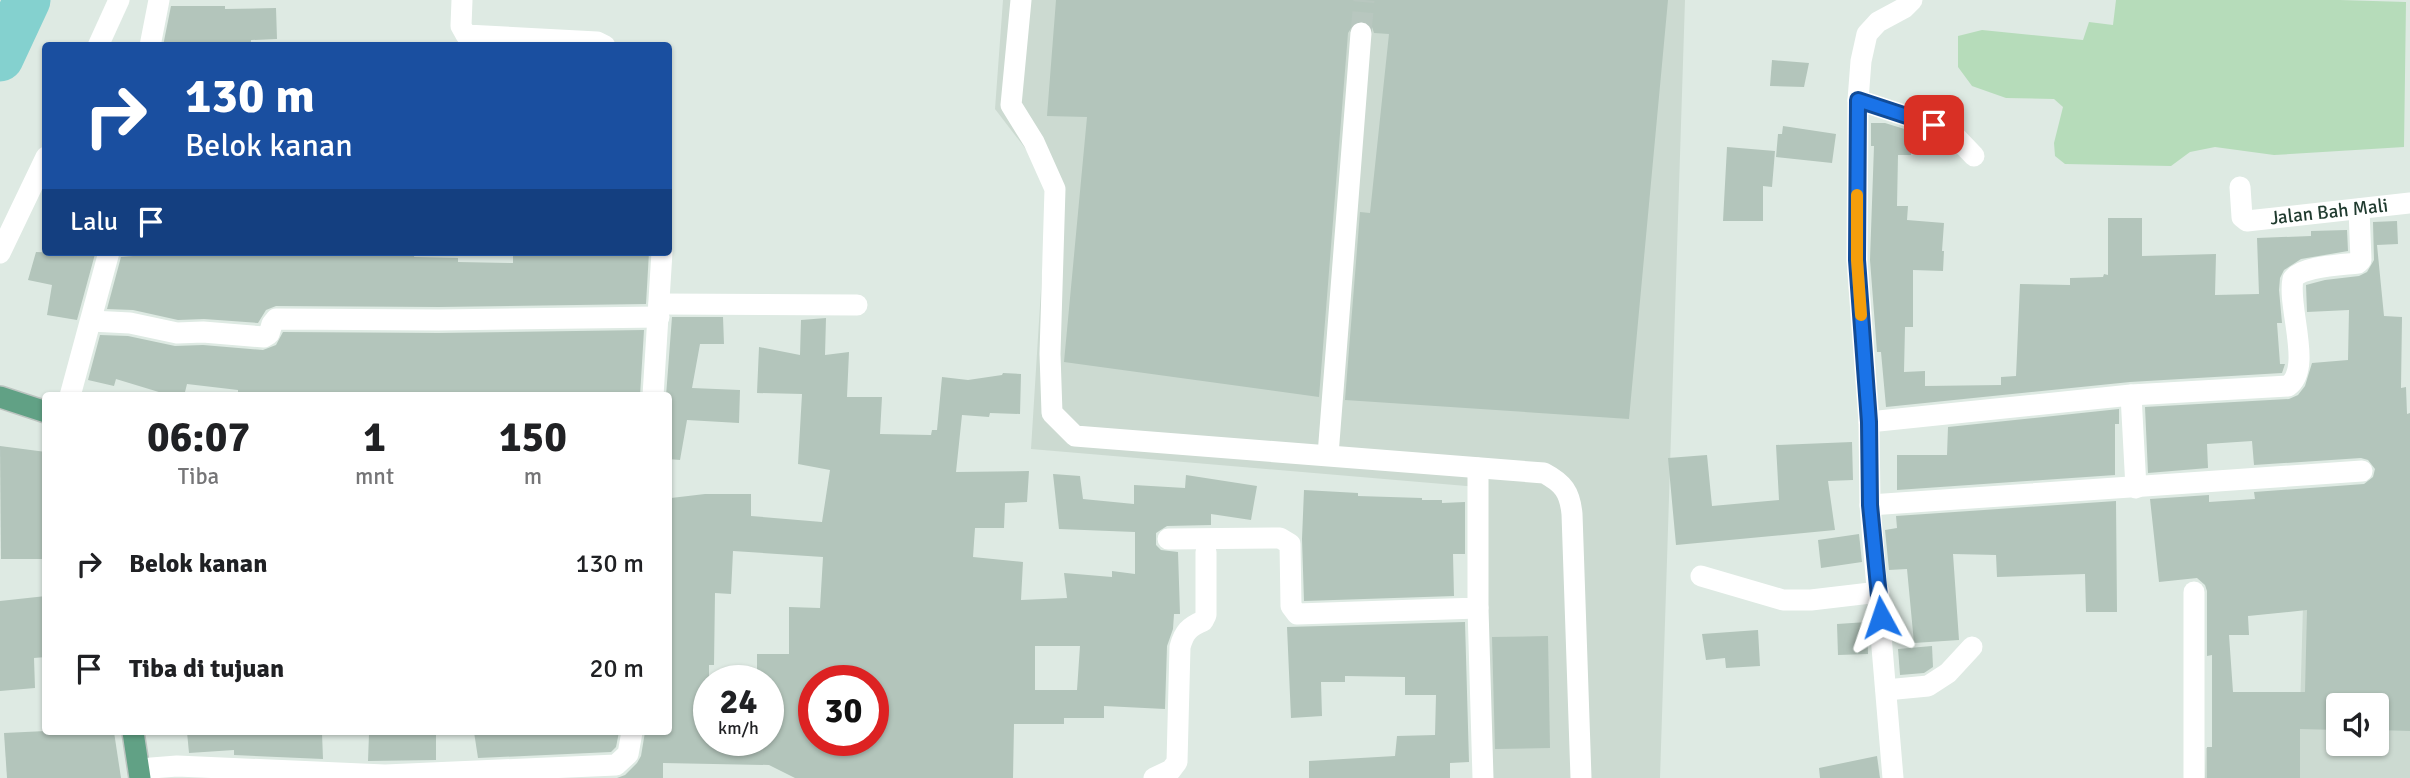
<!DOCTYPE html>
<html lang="id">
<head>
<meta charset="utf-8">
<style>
	body { margin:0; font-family:Signika,sans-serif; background:#f2f2f2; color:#202124; height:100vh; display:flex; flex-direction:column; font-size:26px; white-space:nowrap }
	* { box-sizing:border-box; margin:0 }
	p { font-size:23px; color:#757577 }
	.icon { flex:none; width:38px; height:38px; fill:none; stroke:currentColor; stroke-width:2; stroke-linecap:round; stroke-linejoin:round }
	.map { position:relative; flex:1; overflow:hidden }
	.drawer { position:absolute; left:42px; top:392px; width:630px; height:343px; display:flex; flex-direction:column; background:#fff; border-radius:7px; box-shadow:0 2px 5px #0004 }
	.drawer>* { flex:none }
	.hud { position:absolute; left:42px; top:42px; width:630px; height:214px; border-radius:7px; box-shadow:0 2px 5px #0004; background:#1a4fa0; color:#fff; overflow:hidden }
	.tools { position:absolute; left:2326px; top:693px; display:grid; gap:14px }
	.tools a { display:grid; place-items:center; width:63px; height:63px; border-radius:7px; background:#fff; box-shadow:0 2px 5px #0004; font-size:35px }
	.speed { position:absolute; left:693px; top:665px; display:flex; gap:14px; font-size:35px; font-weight:700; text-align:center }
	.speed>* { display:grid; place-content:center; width:91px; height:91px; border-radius:50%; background:#fff; box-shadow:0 2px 5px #0004; line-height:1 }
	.speed small { font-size:18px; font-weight:400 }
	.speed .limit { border:10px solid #d22; background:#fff; color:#111 }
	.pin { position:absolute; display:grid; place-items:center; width:60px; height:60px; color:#fff; margin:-30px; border-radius:14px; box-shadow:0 4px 10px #0006 }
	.me { position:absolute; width:77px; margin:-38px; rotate:355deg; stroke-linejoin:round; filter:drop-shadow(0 0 5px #0008) }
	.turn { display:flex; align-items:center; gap:24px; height:147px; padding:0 28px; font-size:32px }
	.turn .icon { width:91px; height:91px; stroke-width:2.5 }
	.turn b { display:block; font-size:49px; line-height:60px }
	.then { display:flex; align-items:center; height:66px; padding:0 28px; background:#0003; gap:14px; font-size:26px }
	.eta { display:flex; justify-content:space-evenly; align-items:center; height:119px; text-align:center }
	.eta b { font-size:42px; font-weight:700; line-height:49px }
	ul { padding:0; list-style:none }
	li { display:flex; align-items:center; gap:21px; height:105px; padding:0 28px }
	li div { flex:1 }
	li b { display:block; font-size:26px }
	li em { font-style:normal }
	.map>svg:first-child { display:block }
	.built { fill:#ccdad1; fill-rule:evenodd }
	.green { fill:#b6dcba }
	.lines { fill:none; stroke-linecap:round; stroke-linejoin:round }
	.river { stroke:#84d1cf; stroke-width:47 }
	.building { fill:#b3c5bb; fill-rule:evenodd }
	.minor-tunnel { stroke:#b8c7bf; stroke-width:21; stroke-dasharray:21 10; stroke-linecap:butt }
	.major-casing { stroke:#bcc4c0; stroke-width:24 }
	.minor { stroke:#fff; stroke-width:21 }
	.major { stroke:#61a185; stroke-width:21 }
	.route-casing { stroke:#114b97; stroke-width:18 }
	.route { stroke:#1a73e8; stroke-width:12 }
	.slow { stroke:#f59e0b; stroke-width:12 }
	.labels { text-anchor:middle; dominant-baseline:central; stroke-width:7; stroke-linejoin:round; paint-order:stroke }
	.street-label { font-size:19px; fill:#1f3a2e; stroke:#eef7f1 }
</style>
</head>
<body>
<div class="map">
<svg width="2410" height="778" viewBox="0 0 2410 778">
	<rect width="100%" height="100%" fill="#deeae3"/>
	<!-- built -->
	<g class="built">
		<polygon points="1003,0 1685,0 1660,778 1491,778 1478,487 1031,449 1048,178 995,109"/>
		<path d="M2410,468V778H2205L2206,748L2299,749L2305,533ZM2338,705H2376V744H2338Z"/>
	</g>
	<!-- green -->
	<polygon class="green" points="2116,0 2340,0 2406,2 2404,147 2274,155 2215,147 2190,152 2171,166 2065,164 2055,156 2054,143 2063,107 2054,99 2006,98 1972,86 1958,67 1958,36 1982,30 2083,40 2089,22 2113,25"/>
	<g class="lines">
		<!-- river -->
		<polyline class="river" points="0,58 27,0"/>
	</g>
	<!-- building -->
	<g class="building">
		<polygon points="1056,0 1668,0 1629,419 1345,400 1360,212 1370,213 1389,34 1374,33 1372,27 1363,20 1355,22 1348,33 1319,397 1064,362 1087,117 1047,116"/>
		<polygon points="171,6 225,6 225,9 276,8 277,39 251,40 251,46 163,46"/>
		<polygon points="1772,60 1809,63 1804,87 1770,86"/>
		<polygon points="1871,123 1885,123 1911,131 1911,155 1898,155 1897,206 1908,206 1907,220 1944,223 1942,251 1944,251 1943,271 1913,270 1913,327 1905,327 1904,372 1925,371 1925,386 2001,385 2001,377 2016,376 2020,284 2070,285 2070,278 2103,277 2104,274 2108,275 2108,218 2142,218 2142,256 2216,254 2215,295 2259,294 2257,238 2311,236 2311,231 2347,230 2348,251 2301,259 2284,270 2280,278 2279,290 2282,323 2277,323 2280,364 2285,364 2282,373 2130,382 1886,407 1881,352 1877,352 1870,260 1874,146 1871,146"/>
		<polygon points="1783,126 1836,134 1832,163 1776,157 1778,134 1782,134"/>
		<polygon points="1727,147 1775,151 1772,187 1763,186 1763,221 1723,221"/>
		<path d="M2397,221L2398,244L2377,245L2384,316L2402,317L2401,388L2406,387L2407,414L2410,413V731L2376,730V705H2338V730L2300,729V778H2207V747H2212V655L2207,656V591L2205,585L2197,578L2159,582L2150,499L2209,495V502L2255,499L2254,492L2364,484L2373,477L2375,469L2368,460L2361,458L2254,465L2252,441L2207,444L2208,468L2148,473L2145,407L2289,399L2298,395L2305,386L2312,363L2348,360L2349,310L2307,312L2306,285L2325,280L2359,276L2367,272L2374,260L2373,222ZM2307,610L2305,692H2233L2229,635H2249L2248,616Z"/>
		<polygon points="36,252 95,254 77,320 47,315 52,285 28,280"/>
		<polygon points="134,252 415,252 414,257 458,258 458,262 513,263 513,252 649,252 646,304 439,307 276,306 266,310 258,323 204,319 178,320 133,310 107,309 121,257 133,256"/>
		<polygon points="672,317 723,317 724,344 700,344 692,388 740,390 739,423 687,420 680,460 668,459 668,396 666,396"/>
		<path d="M826,318L825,355L849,352L847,397H882L880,434L931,435L932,430H937L942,377L968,380L1002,375L1003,373L1021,374L1020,414L990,413L989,417L962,415L956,472L1029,471L1027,502L1005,503L1004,528H975L973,557L1023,562L1021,600L1067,598L1064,573L1112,577V571L1135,574V532L1059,529L1053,474L1080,476L1083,499L1134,504V485L1185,488L1186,475L1257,486L1251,520L1211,514V525L1167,526L1156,533V545L1161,550L1178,552L1180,614H1174L1173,629L1167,646L1165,709L1104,706V718H1064V724H1014L1013,778H795L769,765L663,763V778H617L625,775L637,763L641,756L645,732H668V526L671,498L705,494H751V516L822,522L830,470L798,464L802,394L757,393L759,347L800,355L801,320ZM733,551L823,557L820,608L789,607V654H757V681H768V689H774L772,740H709V665H714L715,593L731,594ZM1035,646H1080L1077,690H1035ZM814,681H873V740H814Z"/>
		<polygon points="644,330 640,396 238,396 238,390 187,384 184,396 172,396 116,379 114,386 88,380 100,335 128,336 175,346 203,345 263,350 276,345 283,332 439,333"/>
		<polygon points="2119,409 2119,424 2115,424 2115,475 1897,490 1897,455 1947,455 1948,427"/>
		<polygon points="1852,442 1853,480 1828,481 1835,530 1676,545 1668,458 1707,455 1712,506 1779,500 1776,445"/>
		<polygon points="0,446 46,452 46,559 1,559"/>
		<polygon points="1304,490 1358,493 1358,496 1422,498 1422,500 1442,500 1442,503 1465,502 1465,554 1453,554 1454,596 1304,601 1302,539"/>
		<polygon points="2116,501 2117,612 2086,612 2085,574 1997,577 1996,555 1953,554 1959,640 1914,643 1907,569 1889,570 1885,530 1897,528 1896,516"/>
		<polygon points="1859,534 1862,562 1821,568 1818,540"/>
		<polygon points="46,596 46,657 34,658 35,688 0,691 0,601"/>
		<polygon points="1465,622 1469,762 1450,763 1450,778 1309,778 1309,761 1395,756 1397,736 1435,735 1436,695 1405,695 1405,677 1345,676 1345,682 1321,682 1322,716 1291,718 1287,627"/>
		<polygon points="1867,622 1868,654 1838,655 1837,624"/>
		<polygon points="1758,630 1760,666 1726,668 1725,658 1706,660 1702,634"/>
		<polygon points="1548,636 1550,748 1495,749 1492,637"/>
		<polygon points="1932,646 1933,667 1924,673 1900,675 1898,649"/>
		<polygon points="46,731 114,732 121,778 7,778 4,733"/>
		<polygon points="187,732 322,733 323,759 234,755 234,750 189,753"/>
		<polygon points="474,732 619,732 616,747 611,752 478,758"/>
		<polygon points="410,733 410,735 436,734 436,760 368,761 369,734"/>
		<polygon points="1877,756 1880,778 1820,778 1819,768"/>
	</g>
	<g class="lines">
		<!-- minor-tunnel -->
		<polyline class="minor-tunnel" points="1361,33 1364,0"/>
		<defs>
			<g id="major">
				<polyline points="0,397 46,412"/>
				<polyline points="133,732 140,778"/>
			</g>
		</defs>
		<!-- major casing -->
		<use href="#major" class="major-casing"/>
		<!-- minor -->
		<g class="minor">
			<polyline points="462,0 461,26 466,35 597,42 605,46"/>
			<path d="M1021,0L1011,105L1034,142L1055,189L1050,354L1052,413L1075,436L1544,473C1563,483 1570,492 1572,514L1581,778"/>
			<polyline points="98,46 119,0"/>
			<polyline points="150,46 159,0"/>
			<polyline points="1858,100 1934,125 1952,133 1974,156"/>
			<path id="s1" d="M2240,187L2242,217L2247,221L2410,203"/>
			<polyline points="0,253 46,157"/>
			<polyline points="659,304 857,305"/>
			<polyline points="91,321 130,323 177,333 203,332 264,337 269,334 272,324 276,319 439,320 659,317"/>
			<polyline points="2131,395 2136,488"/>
			<polyline points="70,396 109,252"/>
			<polyline points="653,396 662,252"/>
			<path d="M1869,422L2131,395L2288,386C2313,369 2287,307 2293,279C2302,266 2342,265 2358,263L2361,260L2359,209"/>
			<polyline points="1328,455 1361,33"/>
			<polyline points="1870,505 2362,471"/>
			<polyline points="1168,539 1280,538 1290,544 1291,606 1297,614 1478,608 1478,468"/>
			<polyline points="1701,576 1783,600 1811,600 1879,592"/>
			<polyline points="1478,608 1483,778"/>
			<polyline points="1886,690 1928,686 1948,673 1972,647"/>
			<polyline points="139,769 177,766 385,775 616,765 628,754 632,732"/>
			<path d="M1154,778L1171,770L1177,762L1180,647C1184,632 1189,627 1203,621L1206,615V552"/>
			<polyline points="1893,778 1870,505 1869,422 1857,260 1858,100 1861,61 1867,34 1878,22 1904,8 1912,0"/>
			<polyline points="2194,778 2194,592"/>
		</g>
		<!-- major -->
		<use href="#major" class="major"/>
	</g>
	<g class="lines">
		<defs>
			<polyline id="route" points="1881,617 1870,505 1869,422 1857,260 1858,100 1934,125"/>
		</defs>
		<!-- route casing -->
		<use href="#route" class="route-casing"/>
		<!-- route -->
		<use href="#route" class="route"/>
		<!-- slow -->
		<polyline class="slow" points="1857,195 1857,260 1861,315"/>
	</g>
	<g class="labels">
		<!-- street labels -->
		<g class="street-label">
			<text stroke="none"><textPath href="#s1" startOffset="119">Jalan Bah Mali</textPath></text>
		</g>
	</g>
</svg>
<div class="tools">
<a><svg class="icon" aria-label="sound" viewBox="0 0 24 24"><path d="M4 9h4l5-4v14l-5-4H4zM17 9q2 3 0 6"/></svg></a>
</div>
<div class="speed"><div>24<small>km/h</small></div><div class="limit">30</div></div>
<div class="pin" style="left:1934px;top:125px;background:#d93025"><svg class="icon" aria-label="arrive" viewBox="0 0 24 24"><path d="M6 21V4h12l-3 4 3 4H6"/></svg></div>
<svg class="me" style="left:1881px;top:617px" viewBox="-20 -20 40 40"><path d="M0-17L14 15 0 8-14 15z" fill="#1a73e8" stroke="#fff" stroke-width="4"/></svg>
<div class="hud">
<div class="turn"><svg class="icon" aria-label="right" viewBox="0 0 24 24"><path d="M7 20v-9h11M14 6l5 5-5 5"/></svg><div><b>130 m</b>Belok kanan</div></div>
<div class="then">Lalu<svg class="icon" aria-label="arrive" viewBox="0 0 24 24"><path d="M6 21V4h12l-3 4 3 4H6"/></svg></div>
</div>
<section class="drawer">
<div class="eta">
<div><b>06:07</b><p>Tiba</p></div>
<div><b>1</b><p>mnt</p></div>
<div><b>150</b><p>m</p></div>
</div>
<ul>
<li><svg class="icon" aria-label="right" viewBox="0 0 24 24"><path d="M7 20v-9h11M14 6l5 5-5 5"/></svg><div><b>Belok kanan</b></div><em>130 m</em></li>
<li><svg class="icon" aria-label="arrive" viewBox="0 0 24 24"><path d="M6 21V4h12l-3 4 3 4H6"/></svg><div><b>Tiba di tujuan</b></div><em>20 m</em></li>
</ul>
</section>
</div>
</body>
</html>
